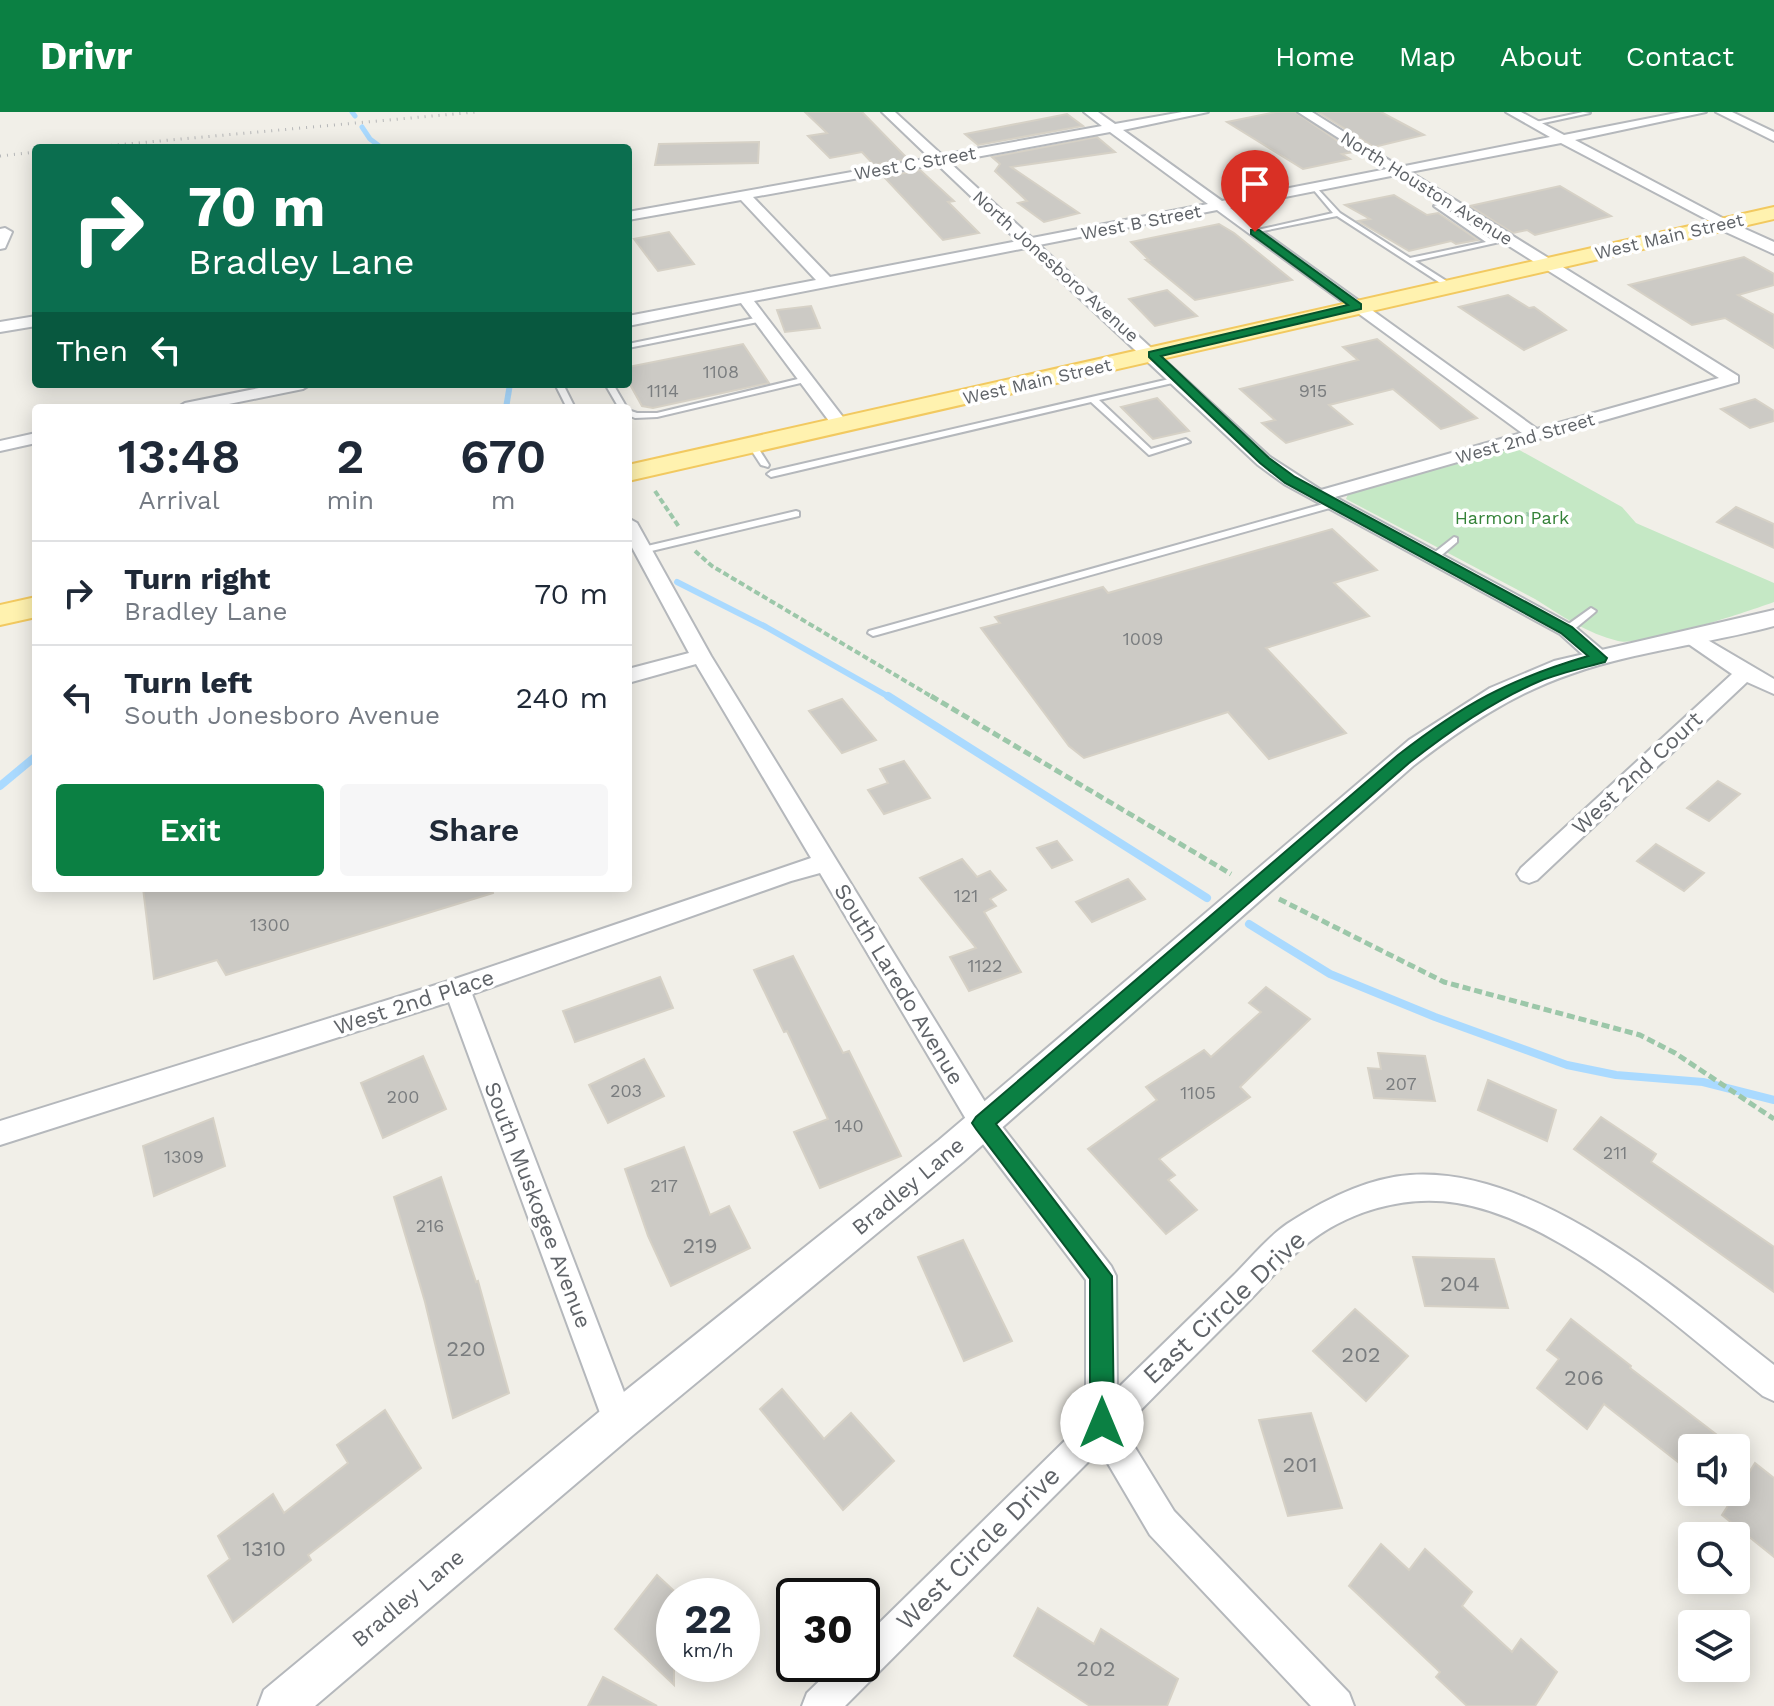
<!DOCTYPE html>
<html lang="en">
<head>
<meta charset="utf-8">
<style>
	body { margin:0; font-family:"Work Sans",sans-serif; background:#f6f6f7; color:#1f2937; height:100vh; display:flex; flex-direction:column; font-size:30px; white-space:nowrap }
	* { box-sizing:border-box; margin:0 }
	p { font-size:26px; color:#747a83 }
	.icon { flex:none; width:44px; height:44px; fill:none; stroke:currentColor; stroke-width:2; stroke-linecap:round; stroke-linejoin:round }
	.map { position:relative; flex:1; overflow:hidden }
	.drawer { position:absolute; left:32px; top:292px; width:600px; height:488px; display:flex; flex-direction:column; background:#fff; border-radius:8px; box-shadow:0 4px 20px #0003 }
	.drawer>* { flex:none }
	.banner { position:absolute; left:32px; top:32px; width:600px; height:244px; border-radius:8px; box-shadow:0 4px 20px #0003; background:#0b6e4f; color:#fff; overflow:hidden }
	.controls { position:absolute; left:1678px; top:1322px; display:grid; gap:16px }
	.controls a { display:grid; place-items:center; width:72px; height:72px; border-radius:8px; background:#fff; box-shadow:0 4px 20px #0003; font-size:40px }
	.speed { position:absolute; left:656px; top:1466px; display:flex; gap:16px; font-size:40px; font-weight:700; text-align:center }
	.speed>* { display:grid; place-content:center; width:104px; height:104px; border-radius:50%; background:#fff; box-shadow:0 4px 20px #0003; line-height:1 }
	.speed small { font-size:20px; font-weight:400 }
	.speed .limit { border:4px solid #111; border-radius:12px; background:#fff; color:#111 }
	.pin { position:absolute; display:grid; place-items:center; width:68px; height:68px; color:#fff; margin:-82px -34px; border-radius:50% 50% 50% 0; rotate:-45deg; box-shadow:0 0 8px #0007 }
	.pin .icon { rotate:45deg }
	.me { position:absolute; width:88px; margin:-44px; rotate:0deg; stroke-linejoin:round; filter:drop-shadow(0 0 6px #0008) }
	.turn { display:flex; align-items:center; gap:28px; height:168px; padding:0 24px; font-size:36px }
	.turn .icon { width:104px; height:104px; stroke-width:2.5 }
	.turn b { display:block; font-size:56px; line-height:68px }
	.then { display:flex; align-items:center; height:76px; padding:0 24px; background:#0003; gap:16px; font-size:30px }
	.eta { display:flex; justify-content:space-evenly; align-items:center; height:136px; text-align:center }
	.eta b { font-size:48px; font-weight:600; line-height:56px }
	.primary-button { display:flex; gap:16px; margin-top:auto; padding:16px 24px }
	.primary-button a { flex:1; height:92px; border-radius:8px; background:#0b8043; color:#fff; font-size:32px; font-weight:600; line-height:92px; text-align:center }
	.primary-button a+a { background:#f6f6f7; color:#1f2937 }
	ul { padding:0; list-style:none }
	li { display:flex; align-items:center; gap:24px; height:104px; padding:0 24px; border-top:2px solid #e0e1e3 }
	li div { flex:1 }
	li b { display:block; font-size:30px }
	li em { font-style:normal }
	header { display:flex; align-items:center; gap:48px; box-sizing:border-box; height:112px; padding:0 40px; background:#0b8043; color:#fff }
	header strong { font-size:38px }
	nav { display:flex; gap:44px; margin-inline-start:auto; font-size:28px }
	.map>svg:first-child { display:block }
	.green { fill:#c5e8c5 }
	.lines { fill:none; stroke-linecap:round; stroke-linejoin:round }
	.stream-far2 { stroke:#aadaff; stroke-width:5 }
	.stream-far1 { stroke:#aadaff; stroke-width:6 }
	.stream { stroke:#aadaff; stroke-width:8 }
	.building { fill:#cccac5; stroke:#d6d1c6; stroke-width:2 }
	.service-casing { stroke:#b5b8bc; stroke-width:4 }
	.minor-casing { stroke:#b5b8bc; stroke-width:4 }
	.tertiary-casing { stroke:#b5b8bc; stroke-width:4 }
	.primary-casing { stroke:#f2c960; stroke-width:4 }
	.path-far1 { stroke:#9cc7a9; stroke-width:4; stroke-dasharray:6 3; stroke-linecap:butt }
	.path { stroke:#9cc7a9; stroke-width:5; stroke-dasharray:8 4; stroke-linecap:butt }
	.service { fill:#fff; fill-rule:evenodd }
	.minor { fill:#fff; fill-rule:evenodd }
	.tertiary { fill:#fff; fill-rule:evenodd }
	.primary { fill:#fff2af; fill-rule:evenodd }
	.rail { stroke:#b6b7b8; stroke-width:3; stroke-dasharray:1 6; stroke-linecap:butt }
	.route { fill:#0b8043; stroke:#07532c; stroke-width:2 }
	.labels { text-anchor:middle; dominant-baseline:central; stroke-width:7; stroke-linejoin:round; paint-order:stroke }
	.far-street-label { font-size:18px; fill:#5f6368; stroke:#fff }
	.number-label { font-size:18px; fill:#7a7d7f }
	.far-park-label { font-size:18px; fill:#348238; stroke:#fff }
	.street-label { font-size:22px; fill:#5f6368; stroke:#fff }
	.near-number-label { font-size:22px; fill:#7a7d7f }
	.near-street-label { font-size:26px; fill:#5f6368; stroke:#fff }
</style>
</head>
<body>
<header>
<strong>Drivr</strong>
<nav><a>Home</a><a>Map</a><a>About</a><a>Contact</a></nav>
</header>
<div class="map">
<svg width="1774" height="1594" viewBox="0 0 1774 1594">
	<rect width="100%" height="100%" fill="#f1efe8"/>
	<!-- green -->
	<path class="green" d="M1514,335L1622,395L1636,411L1774,471V490C1747,500 1641,535 1618,529C1588,522 1560,503 1535,487L1346,387L1348,382Z"/>
	<g class="lines">
		<!-- stream-far2 -->
		<g class="stream-far2">
			<polyline points="352,0 355,4"/>
			<polyline points="362,15 370,27 382,36"/>
		</g>
		<!-- stream-far1 -->
		<g class="stream-far1">
			<polyline points="506,296 510,272"/>
			<polyline points="677,470 766,515 891,586"/>
		</g>
		<!-- stream -->
		<g class="stream">
			<polyline points="888,584 1207,786"/>
			<polyline points="0,674 36,644"/>
			<polyline points="1249,812 1330,862 1435,905 1567,953 1616,963 1703,970 1774,988"/>
		</g>
	</g>
	<!-- building -->
	<g class="building">
		<polygon points="805,0 862,0 908,47 874,53 862,40 830,46 808,24 827,21"/>
		<polygon points="1276,0 1295,0 1354,40 1342,42 1350,47 1303,57 1227,10"/>
		<polygon points="1318,0 1381,0 1424,23 1374,35"/>
		<polygon points="1067,2 1083,14 978,33 965,22"/>
		<polygon points="1097,25 1115,40 1011,55 1079,101 1044,110 1018,91 1027,89 995,59 1000,52 992,45"/>
		<polygon points="759,30 758,51 655,53 659,32"/>
		<polygon points="920,58 954,89 948,90 979,121 943,128 884,65"/>
		<polygon points="1560,74 1611,104 1535,123 1527,118 1513,121 1470,94"/>
		<polygon points="1394,83 1427,103 1438,101 1478,128 1456,132 1451,129 1409,139 1358,109 1370,107 1345,93"/>
		<polygon points="1219,112 1234,121 1292,168 1195,188 1146,148 1149,148 1131,130"/>
		<polygon points="669,120 694,152 658,159 634,127"/>
		<polygon points="1744,145 1774,162 1774,173 1738,183 1774,203 1774,236 1725,206 1692,213 1629,173"/>
		<polygon points="1167,178 1197,204 1155,214 1129,187"/>
		<polygon points="1508,183 1529,196 1534,195 1566,218 1524,238 1459,195"/>
		<polygon points="811,194 820,216 785,220 777,198"/>
		<polygon points="1377,227 1477,306 1441,317 1393,277 1329,293 1352,312 1286,331 1262,311 1275,308 1240,277 1358,248 1343,235"/>
		<polygon points="743,232 769,271 653,296 642,294 628,269 628,255"/>
		<polygon points="1157,286 1189,319 1153,327 1121,295"/>
		<polygon points="1755,287 1774,299 1774,309 1750,316 1721,297"/>
		<polygon points="1736,395 1774,412 1774,436 1717,410"/>
		<polygon points="1332,417 1377,458 1334,471 1369,504 1266,536 1346,621 1269,647 1228,600 1084,646 1069,634 981,516 1000,511 995,505 1103,475 1108,481"/>
		<polygon points="842,587 876,628 842,641 809,599"/>
		<polygon points="904,649 930,686 884,702 868,678 888,671 880,657"/>
		<polygon points="1718,669 1740,682 1709,709 1687,696"/>
		<polygon points="1057,729 1072,748 1052,756 1037,736"/>
		<polygon points="1656,732 1704,761 1684,779 1637,749"/>
		<polygon points="962,747 977,765 990,759 1006,778 990,787 996,794 984,800 1021,860 969,879 950,845 976,836 920,766"/>
		<polygon points="1128,767 1145,787 1092,810 1076,790"/>
		<polygon points="143,776 492,776 493,781 226,863 217,848 154,867"/>
		<polygon points="793,844 843,941 849,939 901,1044 820,1076 794,1020 828,1007 787,919 784,920 754,858"/>
		<polygon points="660,865 673,896 575,930 563,899"/>
		<polygon points="1266,875 1310,907 1240,975 1250,985 1159,1047 1175,1063 1168,1068 1197,1098 1166,1122 1088,1037 1157,988 1146,975 1204,938 1211,945 1261,900 1249,891"/>
		<polygon points="1378,941 1425,944 1435,989 1374,986 1368,956 1381,957"/>
		<polygon points="423,944 446,997 383,1026 361,971"/>
		<polygon points="644,947 664,984 608,1011 589,973"/>
		<polygon points="1488,968 1556,998 1547,1029 1478,998"/>
		<polygon points="1601,1005 1656,1042 1651,1050 1774,1135 1774,1180 1574,1037"/>
		<polygon points="213,1006 225,1054 154,1084 143,1034"/>
		<polygon points="684,1035 710,1103 729,1094 750,1136 671,1174 648,1124 625,1057"/>
		<polygon points="441,1065 476,1170 478,1169 509,1281 453,1306 425,1190 394,1085"/>
		<polygon points="963,1128 1012,1229 964,1249 918,1145"/>
		<polygon points="1413,1145 1494,1147 1508,1196 1425,1194"/>
		<polygon points="1355,1197 1408,1244 1366,1289 1313,1239"/>
		<polygon points="1571,1207 1631,1254 1630,1256 1734,1336 1692,1336 1692,1361 1604,1292 1587,1317 1537,1276 1559,1247 1547,1238"/>
		<polygon points="782,1277 824,1327 851,1301 894,1349 843,1398 760,1297"/>
		<polygon points="385,1298 421,1356 308,1443 311,1448 233,1510 208,1464 230,1447 218,1424 273,1382 284,1401 348,1351 337,1333"/>
		<polygon points="1311,1301 1342,1396 1288,1404 1259,1308"/>
		<polygon points="1755,1351 1774,1366 1774,1445 1722,1403"/>
		<polygon points="1381,1432 1409,1458 1425,1437 1472,1480 1462,1494 1512,1540 1521,1527 1557,1560 1535,1594 1467,1594 1436,1565 1440,1560 1349,1474"/>
		<polygon points="657,1463 674,1479 674,1573 615,1517"/>
		<polygon points="1038,1496 1094,1532 1101,1517 1178,1567 1167,1594 1090,1594 1014,1544"/>
		<polygon points="603,1565 657,1594 588,1594"/>
	</g>
	<g class="lines">
		<defs>
			<g id="service">
				<polygon points="1583,0 1590,1 1534,13 1531,11"/>
				<polygon points="1315,74 1340,101 1410,146 1486,130 1434,94 1451,89 1454,91 1453,92 1443,95 1493,129 1510,125 1513,127 1415,149 1451,172 1451,176 1448,176 1337,104 1253,121 1253,119 1333,101 1312,76"/>
				<polygon points="760,205 763,205 763,209 628,236 628,232"/>
				<polygon points="806,265 809,265 809,269 657,305 635,306 628,303 628,298 637,301 657,301"/>
				<polygon points="1178,265 1182,267 1181,269 1099,288 1151,337 1186,327 1190,330 1149,343 1091,290 771,365 767,362 771,359"/>
				<polygon points="555,272 563,272 575,296 567,296"/>
				<polygon points="605,272 613,272 627,296 619,296"/>
				<polygon points="752,330 755,331 769,353 768,355 761,353 748,333"/>
				<polygon points="1334,389 1337,390 1337,394 877,523 873,524 868,521 869,519"/>
				<polygon points="796,399 799,400 799,404 643,441 638,438 643,435"/>
				<polygon points="1454,425 1457,426 1457,430 1436,448 1430,448 1430,444"/>
				<polygon points="1591,496 1596,499 1594,501 1571,520 1563,520 1563,516"/>
			</g>
			<g id="minor">
				<path d="M882,0H895L942,43L1102,14L1084,0H1098L1115,12L1182,0H1208L1123,18L1222,89L1387,57L1298,0H1312L1400,55L1550,25L1506,0H1521L1564,23L1681,0H1706L1575,28L1728,109L1730,112L1723,116L1561,31L1410,60L1738,264V270L1335,385L1574,514L1606,541L1609,546L1606,551H1592L1560,522L1284,372L1258,353L1026,136L754,189L849,313L841,318L835,317L741,191L628,214V204L816,168L741,88L628,108V100L930,46ZM1110,20L1208,92L1032,126L949,50ZM937,52L1018,129L830,165L753,85ZM1396,63L1719,266L1537,317L1230,96ZM1217,98L1522,321L1321,378L1270,345L1039,133Z"/>
				<polygon points="1716,0 1732,0 1774,20 1774,29"/>
				<polygon points="5,116 12,120 5,136 0,137 0,117"/>
				<polygon points="36,204 36,214 0,220 0,210"/>
				<polygon points="279,272 311,272 303,277 209,296 177,296 185,291"/>
				<polygon points="36,321 36,331 0,339 0,329"/>
				<path d="M628,406L637,411L711,544L993,1003L1111,1154L1116,1164L1117,1277C1156,1239 1195,1201 1234,1163C1251,1146 1268,1125 1287,1112C1322,1089 1367,1066 1410,1063C1537,1054 1680,1180 1774,1253V1289L1763,1284C1681,1218 1562,1108 1457,1091C1404,1082 1344,1100 1303,1135C1282,1152 1263,1175 1243,1195C1203,1235 1163,1275 1123,1316L1174,1399L1349,1581L1354,1594H1311L1150,1423L1100,1338L845,1594H802L807,1581L837,1552H862V1528L1086,1308V1168L973,1019L820,761L791,769L472,882L635,1309L630,1320L619,1325L608,1320L603,1309L449,890L0,1033V1009L455,867L811,746L696,552L628,571V557L689,541L628,428Z"/>
				<polygon points="1694,520 1774,567 1774,582 1747,570 1537,768 1529,771 1521,768 1517,762 1521,756 1732,562 1687,531 1684,526 1687,521"/>
			</g>
			<g id="tertiary">
				<polygon points="1723,107 1774,130 1774,142 1717,116 1714,112"/>
				<path d="M1774,498V514C1707,532 1636,539 1571,562C1512,582 1462,616 1413,654L963,1050L633,1323L315,1594H258L264,1578L605,1295L939,1028L1409,628L1490,576L1554,549Z"/>
			</g>
			<g id="primary">
				<polygon points="1774,95 1774,107 628,369 628,353"/>
				<polygon points="36,485 36,505 0,513 0,493"/>
			</g>
		</defs>
		<!-- service casing -->
		<use href="#service" class="service-casing"/>
		<!-- minor casing -->
		<use href="#minor" class="minor-casing"/>
		<!-- tertiary casing -->
		<use href="#tertiary" class="tertiary-casing"/>
		<!-- primary casing -->
		<use href="#primary" class="primary-casing"/>
		<!-- path-far1 -->
		<g class="path-far1">
			<polyline points="655,379 679,415"/>
			<polyline points="1502,413 1527,402 1539,407"/>
			<polyline points="695,439 712,454 934,586"/>
		</g>
		<!-- path -->
		<g class="path">
			<polyline points="931,584 1231,762"/>
			<polyline points="1279,787 1444,870 1640,923 1675,941 1774,1007"/>
		</g>
		<!-- service -->
		<use href="#service" class="service"/>
		<!-- minor -->
		<use href="#minor" class="minor"/>
		<!-- tertiary -->
		<use href="#tertiary" class="tertiary"/>
		<!-- primary -->
		<use href="#primary" class="primary"/>
		<!-- rail -->
		<g class="rail">
			<polyline points="83,36 476,0"/>
			<polyline points="0,44 36,40"/>
		</g>
	</g>
	<!-- route -->
	<path class="route" d="M1251,118H1259L1361,192V197L1161,244L1269,346L1295,365L1572,515L1607,546L1605,550C1583,556 1560,561 1540,569C1491,590 1450,619 1409,651L996,1012L1112,1164L1114,1311L1110,1320L1102,1323L1094,1320L1090,1311V1167L976,1017L972,1011L976,1005L1398,643C1464,592 1507,568 1588,544L1561,521L1285,371L1260,351L1149,245V240L1348,193L1251,122Z"/>
	<g class="labels">
		<!-- far-street labels -->
		<g class="far-street-label">
			<text transform="translate(915 51) rotate(-10)">West C Street</text>
			<text transform="translate(1427 76) rotate(32)">North Houston Avenue</text>
			<text transform="translate(1141 110) rotate(-11)">West B Street</text>
			<text transform="translate(1669 124) rotate(-13)">West Main Street</text>
			<text transform="translate(1056 154) rotate(42)">North Jonesboro Avenue</text>
			<text transform="translate(1037 269) rotate(-13)">West Main Street</text>
			<text transform="translate(1525 326) rotate(-16)">West 2nd Street</text>
		</g>
		<!-- number labels -->
		<g class="number-label">
			<text x="721" y="259">1108</text>
			<text x="663" y="278">1114</text>
			<text x="1313" y="278">915</text>
			<text x="1143" y="526">1009</text>
			<text x="966" y="783">121</text>
			<text x="270" y="812">1300</text>
			<text x="985" y="853">1122</text>
			<text x="1401" y="971">207</text>
			<text x="626" y="978">203</text>
			<text x="1198" y="980">1105</text>
			<text x="403" y="984">200</text>
			<text x="849" y="1013">140</text>
			<text x="1615" y="1040">211</text>
			<text x="184" y="1044">1309</text>
			<text x="664" y="1073">217</text>
			<text x="430" y="1113">216</text>
		</g>
		<!-- far-park labels -->
		<g class="far-park-label">
			<text x="1512" y="405">Harmon Park</text>
		</g>
		<!-- street labels -->
		<g class="street-label">
			<text transform="translate(1637 661) rotate(-43)">West 2nd Court</text>
			<text transform="translate(899 872) rotate(59)">South Laredo Avenue</text>
			<text transform="translate(414 890) rotate(-18)">West 2nd Place</text>
			<text transform="translate(908 1074) rotate(-40)">Bradley Lane</text>
			<text transform="translate(538 1093) rotate(69)">South Muskogee Avenue</text>
			<text transform="translate(408 1486) rotate(-40)">Bradley Lane</text>
		</g>
		<!-- near-number labels -->
		<g class="near-number-label">
			<text x="700" y="1133">219</text>
			<text x="1460" y="1171">204</text>
			<text x="466" y="1236">220</text>
			<text x="1361" y="1242">202</text>
			<text x="1584" y="1265">206</text>
			<text x="1300" y="1352">201</text>
			<text x="264" y="1436">1310</text>
			<text x="1096" y="1556">202</text>
		</g>
		<!-- near-street labels -->
		<g class="near-street-label">
			<text transform="translate(1224 1195) rotate(-43)">East Circle Drive</text>
			<text transform="translate(978 1436) rotate(-45)">West Circle Drive</text>
		</g>
	</g>
</svg>
<div class="controls">
<a><svg class="icon" aria-label="sound" viewBox="0 0 24 24"><path d="M4 9h4l5-4v14l-5-4H4zM17 9q2 3 0 6"/></svg></a>
<a><svg class="icon" aria-label="search" viewBox="0 0 24 24"><circle cx="10" cy="10" r="6"/><path d="M15 15l6 6"/></svg></a>
<a><svg class="icon" aria-label="layers" viewBox="0 0 24 24"><path d="M12 4l9 5-9 5-9-5zM3 14l9 5 9-5"/></svg></a>
</div>
<div class="speed"><div>22<small>km/h</small></div><div class="limit">30</div></div>
<div class="pin" style="left:1255px;top:120px;background:#d93025"><svg class="icon" aria-label="arrive" viewBox="0 0 24 24"><path d="M6 21V4h12l-3 4 3 4H6"/></svg></div>
<svg class="me" style="left:1102px;top:1311px" viewBox="-20 -20 40 40"><circle r="19" fill="#fff"/><path d="M0-13L10 11 0 6-10 11z" fill="#0b8043"/></svg>
<div class="banner">
<div class="turn"><svg class="icon" aria-label="right" viewBox="0 0 24 24"><path d="M7 20v-9h11M14 6l5 5-5 5"/></svg><div><b>70 m</b>Bradley Lane</div></div>
<div class="then">Then<svg class="icon" aria-label="left" viewBox="0 0 24 24"><path d="M17 20v-9H6M10 6l-5 5 5 5"/></svg></div>
</div>
<section class="drawer">
<div class="eta">
<div><b>13:48</b><p>Arrival</p></div>
<div><b>2</b><p>min</p></div>
<div><b>670</b><p>m</p></div>
</div>
<ul>
<li><svg class="icon" aria-label="right" viewBox="0 0 24 24"><path d="M7 20v-9h11M14 6l5 5-5 5"/></svg><div><b>Turn right</b><p>Bradley Lane</p></div><em>70 m</em></li>
<li><svg class="icon" aria-label="left" viewBox="0 0 24 24"><path d="M17 20v-9H6M10 6l-5 5 5 5"/></svg><div><b>Turn left</b><p>South Jonesboro Avenue</p></div><em>240 m</em></li>
</ul>
<div class="primary-button"><a>Exit</a><a>Share</a></div>
</section>
</div>
</body>
</html>
